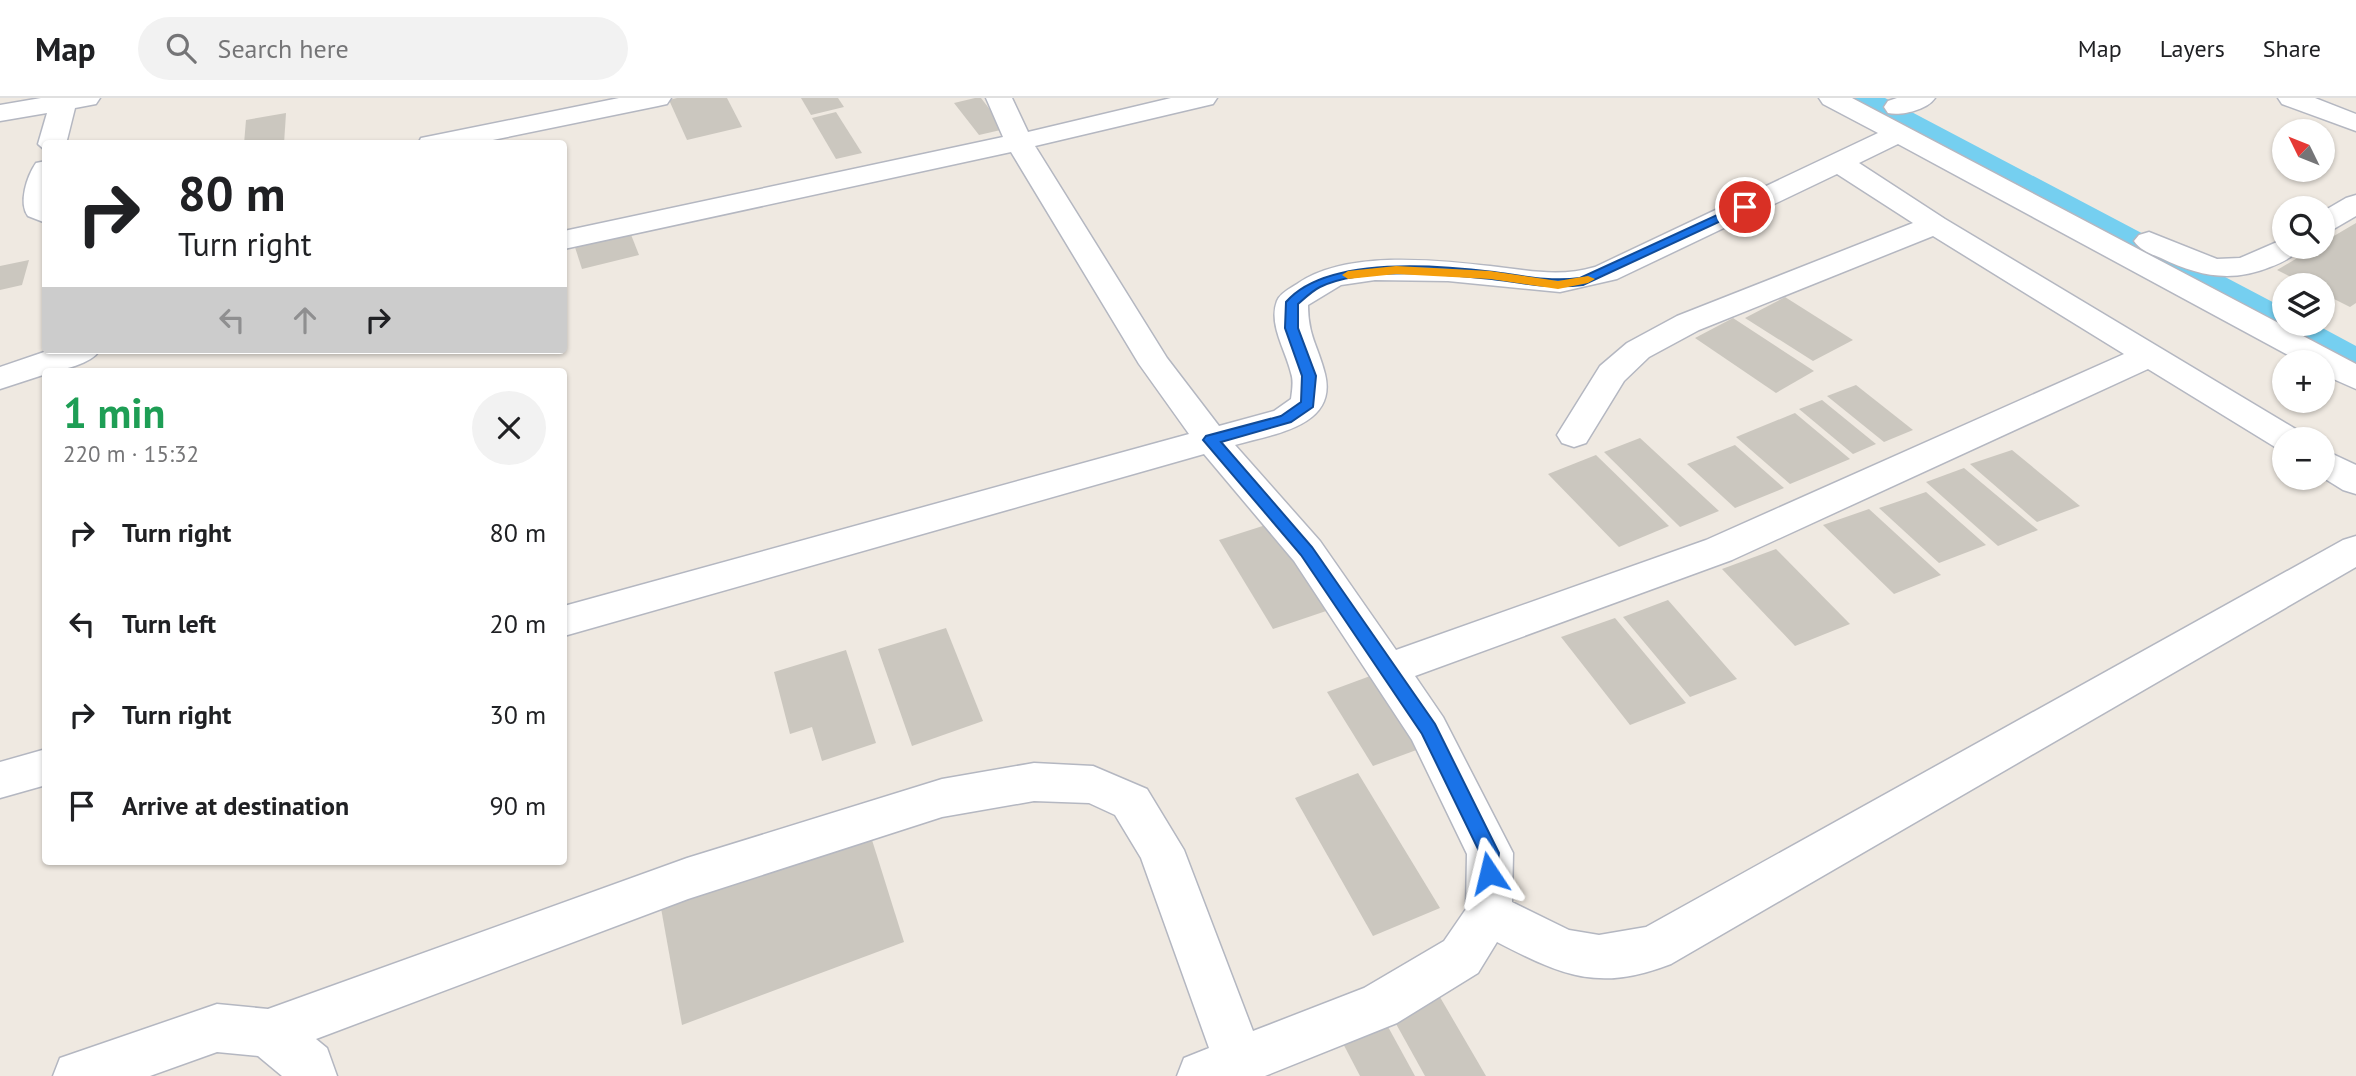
<!DOCTYPE html>
<html lang="en">
<head>
<meta charset="utf-8">
<style>
	body { margin:0; font-family:"PT Sans",sans-serif; background:#f2f2f2; color:#202124; height:100vh; display:flex; flex-direction:column; font-size:26px; white-space:nowrap }
	* { box-sizing:border-box; margin:0 }
	p { font-size:23px; color:#757577 }
	.icon { flex:none; width:38px; height:38px; fill:none; stroke:currentColor; stroke-width:2; stroke-linecap:round; stroke-linejoin:round }
	.map { position:relative; flex:1; overflow:hidden }
	.details { position:absolute; left:42px; top:270px; width:525px; height:497px; display:flex; flex-direction:column; background:#fff; border-radius:7px; box-shadow:0 2px 5px #0004 }
	.details>* { flex:none }
	.banner { position:absolute; left:42px; top:42px; width:525px; height:214px; border-radius:7px; box-shadow:0 2px 5px #0004; background:#fff; color:#202124; overflow:hidden }
	.needle { width:46px; rotate:313deg }
	.fabs { position:absolute; left:2272px; top:21px; display:grid; gap:14px }
	.fabs a { display:grid; place-items:center; width:63px; height:63px; border-radius:50%; background:#fff; box-shadow:0 2px 5px #0004; font-size:35px }
	.pin { position:absolute; display:grid; place-items:center; width:60px; height:60px; color:#fff; margin:-30px; border:4px solid #fff; border-radius:50%; box-shadow:0 2px 7px #0007 }
	.me { position:absolute; width:77px; margin:-38px; rotate:350deg; stroke-linejoin:round; filter:drop-shadow(0 0 5px #0008) }
	.turn { display:flex; align-items:center; gap:24px; height:147px; padding:0 21px; font-size:32px }
	.turn .icon { width:91px; height:91px; stroke-width:2.5 }
	.turn b { display:block; font-size:49px; line-height:60px }
	.lanes { display:flex; align-items:center; height:66px; padding:0 21px; background:#0003; justify-content:center; gap:35px; direction:ltr }
	.lanes .off { opacity:.35 }
	.round { display:grid; place-items:center; flex:none; width:74px; height:74px; border-radius:37px; background:#f2f2f2 }
	.summary { display:flex; align-items:center; justify-content:space-between; height:119px; padding:0 21px }
	h1 { font-size:42px; font-weight:700; line-height:52px; color:#1e9e55 }
	ul { padding:0; list-style:none }
	li { display:flex; align-items:center; gap:21px; height:91px; padding:0 21px }
	li div { flex:1 }
	li b { display:block; font-size:26px }
	li em { font-style:normal }
	header { display:flex; align-items:center; gap:42px; box-sizing:border-box; height:98px; padding:0 35px; background:#fff; border-bottom:2px solid #e0e0e0 }
	header strong { font-size:33px }
	nav { display:flex; gap:38px; margin-inline-start:auto; font-size:24px }
	.search { width:490px; height:63px; background:#f2f2f2; display:flex; align-items:center; gap:18px; box-sizing:border-box; padding:0 24px; border-radius:38px; color:#757577; font-size:26px }
	.map>svg:first-child { display:block }
	.lines { fill:none; stroke-linecap:round; stroke-linejoin:round }
	.canal { fill:#75cff0; fill-rule:evenodd }
	.building { fill:#cbc7bf }
	.street-casing { stroke:#b4b7c1; stroke-width:3 }
	.street { fill:#fff; fill-rule:evenodd }
	.route { fill:#1a73e8; stroke:#114b97; stroke-width:2 }
	.slow { fill:#f59e0b }
</style>
</head>
<body>
<header>
<strong>Map</strong>
<div class="search"><svg class="icon" aria-label="search" viewBox="0 0 24 24"><circle cx="10" cy="10" r="6"/><path d="M15 15l6 6"/></svg>Search here</div>
<nav><a>Map</a><a>Layers</a><a>Share</a></nav>
</header>
<div class="map">
<svg width="2356" height="978" viewBox="0 0 2356 978">
	<rect width="100%" height="100%" fill="#efe9e1"/>
	<g class="lines">
		<!-- canal -->
		<polygon class="canal" points="1840,0 1885,0 2284,210 2284,226 2315,226 2356,248 2356,280 2340,276 1845,8"/>
	</g>
	<!-- building -->
	<g class="building">
		<polygon points="677,0 727,0 742,29 687,42 669,2"/>
		<polygon points="801,0 838,0 844,9 811,17"/>
		<polygon points="975,0 981,0 1005,31 979,37 954,5"/>
		<polygon points="836,14 862,55 836,61 812,20"/>
		<polygon points="286,15 284,46 244,46 246,22"/>
		<polygon points="2356,125 2356,205 2350,209 2322,195 2322,187 2307,187 2277,172 2316,149 2322,149 2322,145"/>
		<polygon points="628,129 639,157 582,171 573,143"/>
		<polygon points="29,162 22,187 0,192 0,168"/>
		<polygon points="1785,199 1853,242 1813,263 1745,220"/>
		<polygon points="1733,220 1814,273 1776,295 1695,240"/>
		<polygon points="1856,287 1913,332 1884,344 1827,298"/>
		<polygon points="1822,302 1876,346 1853,356 1799,311"/>
		<polygon points="1795,315 1850,361 1790,386 1736,339"/>
		<polygon points="1640,340 1719,413 1680,429 1604,354"/>
		<polygon points="1735,347 1784,390 1735,410 1687,366"/>
		<polygon points="2012,352 2080,408 2037,424 1970,366"/>
		<polygon points="1596,357 1669,428 1619,449 1548,376"/>
		<polygon points="1964,370 2038,432 1998,448 1926,384"/>
		<polygon points="1926,394 1986,447 1939,465 1879,410"/>
		<polygon points="1869,411 1941,477 1894,496 1823,427"/>
		<polygon points="1278,423 1335,510 1273,531 1219,442"/>
		<polygon points="1776,451 1850,526 1795,548 1722,471"/>
		<polygon points="1668,502 1737,581 1690,599 1623,519"/>
		<polygon points="1615,520 1686,605 1630,627 1561,539"/>
		<polygon points="946,530 983,623 912,648 878,551"/>
		<polygon points="846,552 876,645 822,663 812,629 790,636 774,574"/>
		<polygon points="1381,574 1430,647 1373,668 1327,594"/>
		<polygon points="1358,675 1440,810 1373,838 1295,700"/>
		<polygon points="867,726 904,844 682,927 659,799"/>
		<polygon points="1437,894 1486,978 1425,978 1390,915"/>
		<polygon points="1381,916 1415,978 1360,978 1337,934"/>
	</g>
	<g class="lines">
		<defs>
			<g id="street">
				<polygon points="41,0 100,0 96,6 75,10 66,46 46,46 46,53 38,46 47,15 0,23 0,7"/>
				<polygon points="619,0 671,0 667,6 658,8 473,46 418,46 421,40 431,38"/>
				<path d="M986,0H1012L1028,34L1171,0H1217L1213,6L1035,48L1167,260L1219,328L1274,313L1291,301C1292,293 1294,283 1291,275C1286,253 1268,226 1277,203C1280,195 1291,190 1297,186C1345,152 1435,162 1490,168C1526,172 1559,180 1595,169L1878,35L1823,6L1819,0H1852L2356,266V291L2322,276V264H2301L1898,46L1859,65L1945,121L2299,333L2304,341H2284V352L2275,349L2148,271L1732,462L1415,578L1443,619L1513,755L1512,804L1569,832L1599,837L1646,829L2343,442L2356,438V469L1671,866C1598,894 1563,878 1497,844L1478,875L1397,925L1265,978H1177L1184,960L1209,950L1141,760L1115,717L1089,705L1034,703L942,719L688,801L316,941L327,950L337,978H282L258,958L217,954L150,978H53L60,960L217,906L268,911L687,760L942,681L1034,665L1093,668L1147,691L1184,752L1253,933L1364,890L1444,843L1466,811L1467,756L1412,642L1294,463L1204,356L564,538V508L1189,336L1139,266L1011,54L564,151V133L1003,39ZM1837,76L1913,125L1677,218L1627,245L1600,268L1557,337L1562,345L1574,349L1586,345L1624,283L1649,259L1699,232L1933,138L2124,256L1706,442L1396,552L1320,443L1235,347C1272,336 1338,329 1325,276C1318,248 1308,238 1308,207L1341,187L1375,182L1448,183L1560,194L1617,181Z"/>
				<path d="M1897,0H1935C1927,12 1901,18 1888,15L1884,9L1888,3Z"/>
				<polygon points="2278,0 2315,0 2356,16 2356,33 2282,6"/>
				<path d="M46,63V125L28,118C18,105 27,78 36,65Z"/>
				<polygon points="2356,97 2356,118 2332,132 2322,135 2322,114 2346,100"/>
				<path d="M2149,134L2217,161L2240,160L2284,141V149H2301C2294,159 2281,165 2270,169C2231,185 2198,178 2161,160C2151,156 2140,152 2134,143L2139,137Z"/>
				<path d="M50,252H100C91,266 62,273 46,273V276L0,291V269Z"/>
				<polygon points="2322,351 2356,367 2356,396 2343,392 2322,379"/>
				<polygon points="46,651 46,687 0,700 0,664"/>
			</g>
		</defs>
		<!-- street casing -->
		<use href="#street" class="street-casing"/>
		<!-- street -->
		<use href="#street" class="street"/>
	</g>
	<!-- route -->
	<path class="route" d="M1741,106L1751,109L1583,187C1551,191 1523,185 1492,181C1443,176 1364,168 1320,189C1312,193 1305,200 1298,206V230L1316,278L1313,309L1291,324L1221,344L1312,449L1435,626L1499,755L1496,781L1489,784L1483,781L1480,775V755L1422,636L1301,457L1203,342L1206,338L1281,318L1301,304L1302,278L1285,230L1286,204C1326,158 1437,167 1494,174C1523,178 1550,184 1580,180Z"/>
	<!-- slow -->
	<polygon class="slow" points="1396,168 1490,173 1558,183 1588,178 1595,181 1588,185 1558,191 1490,181 1396,176 1348,181 1342,177 1348,173"/>
</svg>
<div class="fabs">
<a><svg class="needle" viewBox="-14 -14 28 28"><path d="M0-13l5 13h-10z" fill="#e53935"/><path d="M0 13l5-13h-10z" fill="#757577"/></svg></a>
<a><svg class="icon" aria-label="search" viewBox="0 0 24 24"><circle cx="10" cy="10" r="6"/><path d="M15 15l6 6"/></svg></a>
<a><svg class="icon" aria-label="layers" viewBox="0 0 24 24"><path d="M12 4l9 5-9 5-9-5zM3 14l9 5 9-5"/></svg></a>
<a>+</a>
<a>−</a>
</div>
<div class="pin" style="left:1745px;top:109px;background:#d93025"><svg class="icon" aria-label="arrive" viewBox="0 0 24 24"><path d="M6 21V4h12l-3 4 3 4H6"/></svg></div>
<svg class="me" style="left:1489px;top:775px" viewBox="-20 -20 40 40"><path d="M0-17L14 15 0 8-14 15z" fill="#1a73e8" stroke="#fff" stroke-width="4"/></svg>
<div class="banner">
<div class="turn"><svg class="icon" aria-label="right" viewBox="0 0 24 24"><path d="M7 20v-9h11M14 6l5 5-5 5"/></svg><div><b>80 m</b>Turn right</div></div>
<div class="lanes"><svg class="icon off" aria-label="left" viewBox="0 0 24 24"><path d="M17 20v-9H6M10 6l-5 5 5 5"/></svg><svg class="icon off" aria-label="ahead" viewBox="0 0 24 24"><path d="M12 20V5M6 11l6-6 6 6"/></svg><svg class="icon" aria-label="right" viewBox="0 0 24 24"><path d="M7 20v-9h11M14 6l5 5-5 5"/></svg></div>
</div>
<section class="details">
<div class="summary"><div><h1>1 min</h1><p>220 m · 15:32</p></div><a class="round"><svg class="icon" aria-label="close" viewBox="0 0 24 24"><path d="M6 6l12 12M18 6L6 18"/></svg></a></div>
<ul>
<li><svg class="icon" aria-label="right" viewBox="0 0 24 24"><path d="M7 20v-9h11M14 6l5 5-5 5"/></svg><div><b>Turn right</b></div><em>80 m</em></li>
<li><svg class="icon" aria-label="left" viewBox="0 0 24 24"><path d="M17 20v-9H6M10 6l-5 5 5 5"/></svg><div><b>Turn left</b></div><em>20 m</em></li>
<li><svg class="icon" aria-label="right" viewBox="0 0 24 24"><path d="M7 20v-9h11M14 6l5 5-5 5"/></svg><div><b>Turn right</b></div><em>30 m</em></li>
<li><svg class="icon" aria-label="arrive" viewBox="0 0 24 24"><path d="M6 21V4h12l-3 4 3 4H6"/></svg><div><b>Arrive at destination</b></div><em>90 m</em></li>
</ul>
</section>
</div>
</body>
</html>
